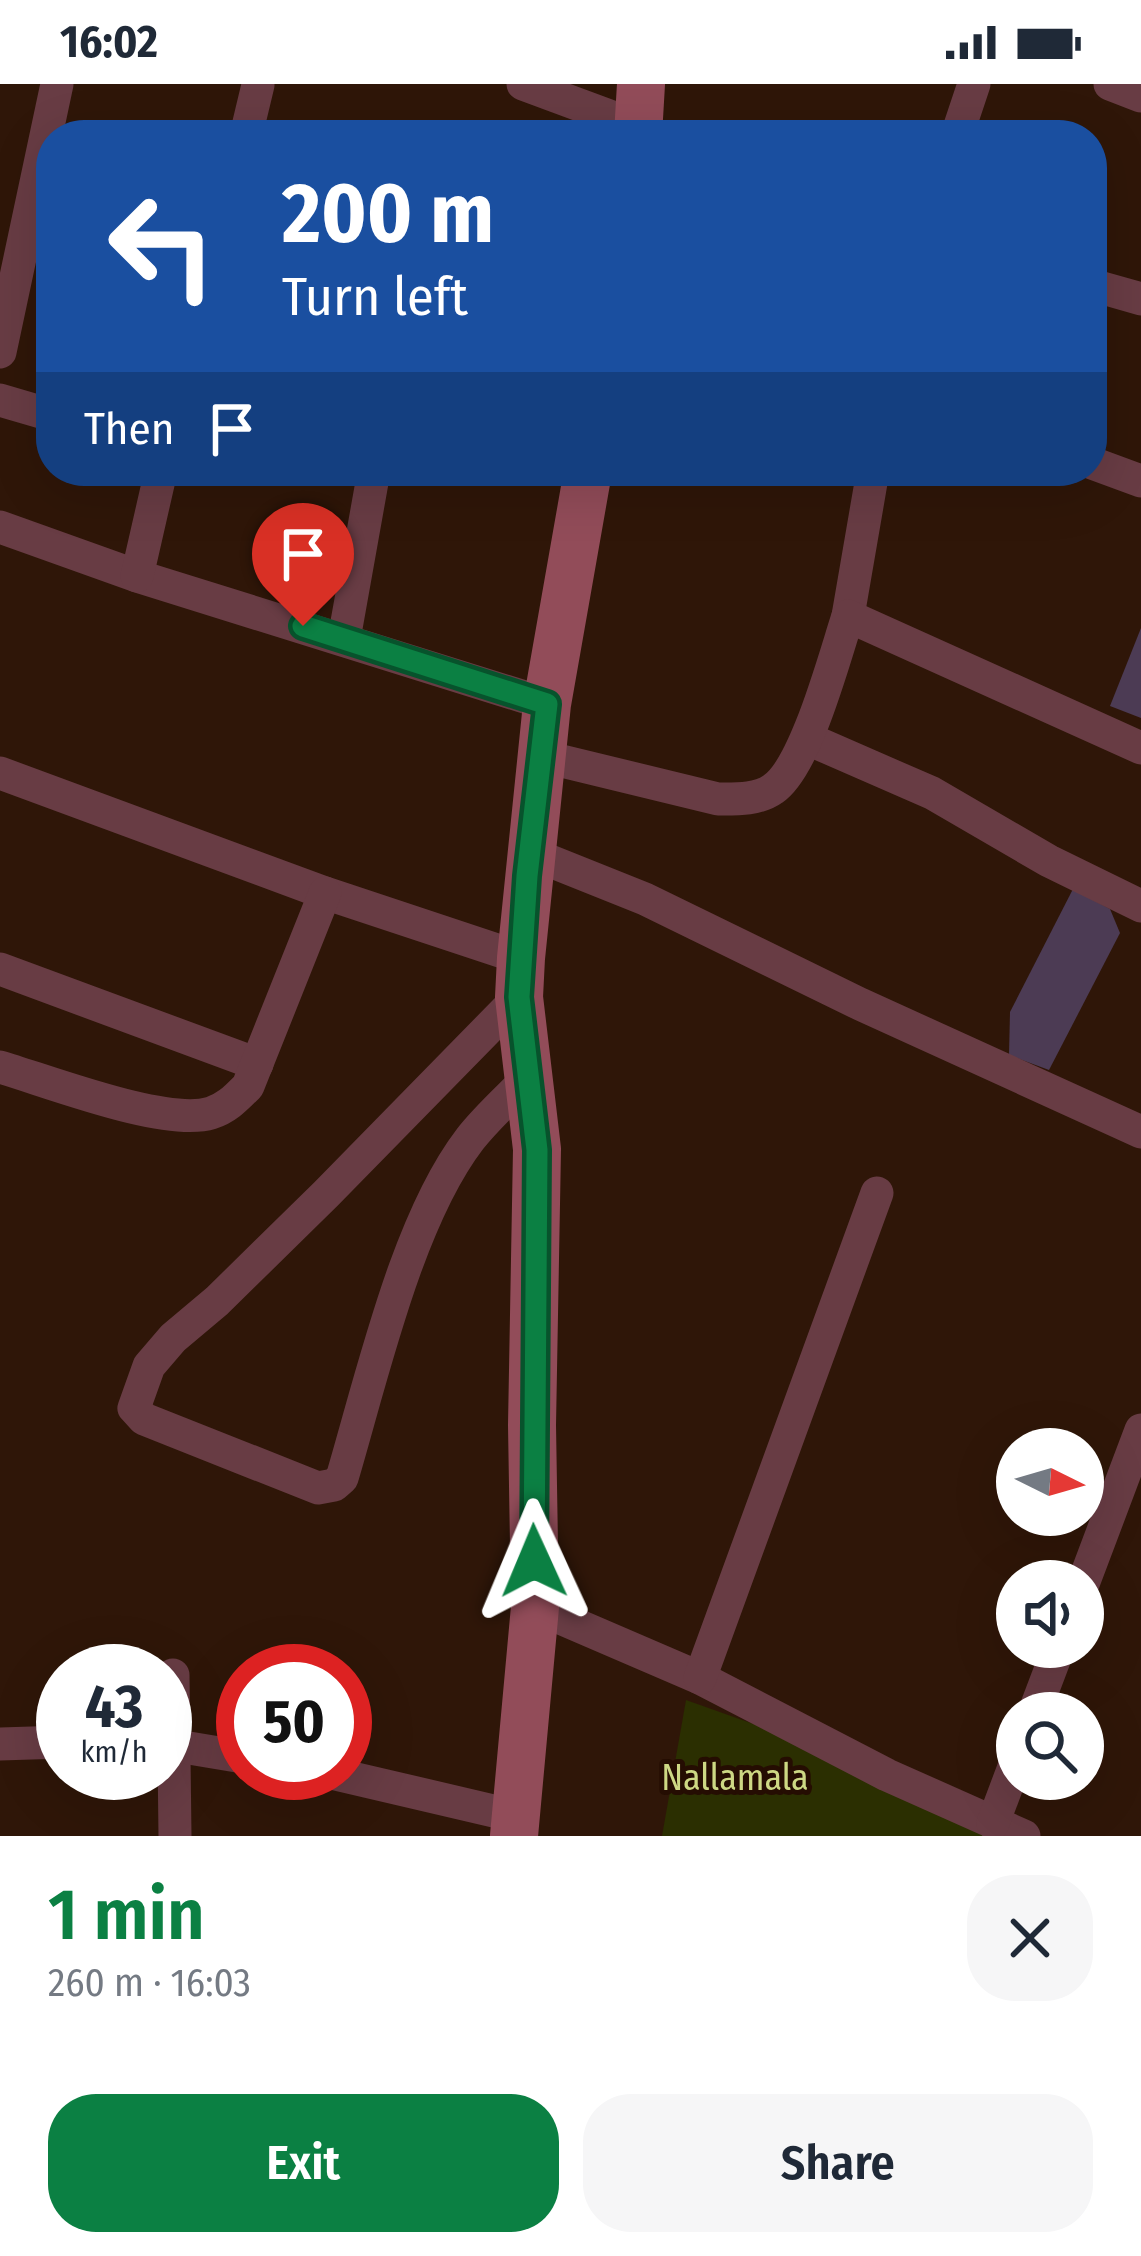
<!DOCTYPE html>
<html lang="en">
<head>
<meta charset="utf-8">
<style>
	body { margin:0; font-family:"Fira Sans Condensed",sans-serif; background:#f6f6f7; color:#1f2937; height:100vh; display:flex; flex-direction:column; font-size:45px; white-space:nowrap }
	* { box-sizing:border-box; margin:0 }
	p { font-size:39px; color:#747a83 }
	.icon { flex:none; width:66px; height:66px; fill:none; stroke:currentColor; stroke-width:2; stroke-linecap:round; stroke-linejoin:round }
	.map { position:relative; height:1752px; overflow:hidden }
	.drawer { display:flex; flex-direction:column; background:#fff; flex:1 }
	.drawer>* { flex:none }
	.hud { position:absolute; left:36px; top:36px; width:1071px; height:366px; border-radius:48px; box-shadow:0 12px 48px #0002; background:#1a4fa0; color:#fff; overflow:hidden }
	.needle { width:78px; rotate:95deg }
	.controls { position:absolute; left:996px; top:1344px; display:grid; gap:24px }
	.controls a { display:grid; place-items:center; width:108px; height:108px; border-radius:50%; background:#fff; box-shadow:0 12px 48px #0002; font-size:60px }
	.speed { position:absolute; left:36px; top:1560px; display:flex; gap:24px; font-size:60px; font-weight:700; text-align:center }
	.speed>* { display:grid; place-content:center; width:156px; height:156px; border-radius:50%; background:#fff; box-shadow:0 12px 48px #0002; line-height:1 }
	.speed small { font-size:30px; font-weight:400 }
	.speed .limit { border:18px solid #d22; background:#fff; color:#111 }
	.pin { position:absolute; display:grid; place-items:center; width:102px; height:102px; color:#fff; margin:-123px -51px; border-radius:50% 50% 50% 0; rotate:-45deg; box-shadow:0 0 12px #0007 }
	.pin .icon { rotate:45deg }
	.me { position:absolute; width:132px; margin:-66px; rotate:359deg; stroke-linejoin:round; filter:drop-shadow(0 0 9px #0008) }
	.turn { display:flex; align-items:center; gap:42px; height:252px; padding:0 48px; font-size:54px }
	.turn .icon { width:156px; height:156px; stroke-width:2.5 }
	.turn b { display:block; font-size:84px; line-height:102px }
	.then { display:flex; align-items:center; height:114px; padding:0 48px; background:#0003; gap:24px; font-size:45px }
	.round { display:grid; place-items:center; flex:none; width:126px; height:126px; border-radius:48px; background:#f6f6f7 }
	.head { display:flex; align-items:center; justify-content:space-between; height:204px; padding:0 48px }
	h1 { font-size:72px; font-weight:600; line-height:90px; color:#0b8043 }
	.cta { display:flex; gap:24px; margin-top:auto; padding:24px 48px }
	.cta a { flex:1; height:138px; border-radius:48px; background:#0b8043; color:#fff; font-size:48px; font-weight:600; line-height:138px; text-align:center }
	.cta a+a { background:#f6f6f7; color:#1f2937 }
	.status { display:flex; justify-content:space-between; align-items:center; height:84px; padding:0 60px; background:#fff; direction:ltr }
	.status svg { height:33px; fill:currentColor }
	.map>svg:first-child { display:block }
	.green { fill:#2b2f01 }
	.building { fill:#4c3b54 }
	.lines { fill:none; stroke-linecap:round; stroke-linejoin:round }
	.minor { stroke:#683c44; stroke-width:33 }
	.secondary { stroke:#924c59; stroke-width:48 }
	.route-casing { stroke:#07532c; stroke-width:30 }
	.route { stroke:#0b8043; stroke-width:21 }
	.labels { text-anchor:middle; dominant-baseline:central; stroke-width:10; stroke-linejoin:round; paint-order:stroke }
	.park-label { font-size:36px; fill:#cdd884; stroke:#250d02 }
</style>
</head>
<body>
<div class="status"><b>16:02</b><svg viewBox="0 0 49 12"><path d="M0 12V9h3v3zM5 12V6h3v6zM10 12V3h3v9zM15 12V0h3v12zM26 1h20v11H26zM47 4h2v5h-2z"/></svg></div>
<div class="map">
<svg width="1141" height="1752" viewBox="0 0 1141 1752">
	<rect width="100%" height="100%" fill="#2f1608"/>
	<!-- green -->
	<polygon class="green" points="686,1616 787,1652 993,1752 662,1752"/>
	<!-- building -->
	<g class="building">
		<polygon points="1141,544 1141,634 1110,622"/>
		<polygon points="1073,805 1110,825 1120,849 1049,986 1009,971 1010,928"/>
	</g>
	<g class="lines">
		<!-- minor -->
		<g class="minor">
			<polyline points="523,0 639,43"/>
			<polyline points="1110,0 1141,12"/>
			<polyline points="246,51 258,1"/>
			<polyline points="957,51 974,0"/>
			<polyline points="1092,201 1141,215"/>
			<polyline points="0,268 57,0"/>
			<polyline points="0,316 51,331"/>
			<polyline points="1092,379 1141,397"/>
			<polyline points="0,443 137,492 547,620"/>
			<polyline points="137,492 161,387"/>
			<polyline points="848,532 873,387"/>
			<polyline points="344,555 374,387"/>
			<polyline points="808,655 932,709 1049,777 1141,822"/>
			<path d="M541,672L718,715C735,715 758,716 773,705C806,683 835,571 848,532L1141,664"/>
			<polyline points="0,689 325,809 521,874"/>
			<polyline points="530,769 645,815 860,920 1141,1048"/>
			<polyline points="0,885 257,980"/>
			<path d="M519,913L326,1110L217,1217L173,1254L149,1282L134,1324L144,1335L318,1404L334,1401L342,1394C372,1293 407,1137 470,1055C487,1033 509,1014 528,994"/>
			<path d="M0,983C48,997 166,1043 211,1029C227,1024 236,1014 248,1002L325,809"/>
			<polyline points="1083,1500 1141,1346"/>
			<polyline points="535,1523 700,1594 887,1691 1024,1752"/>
			<polyline points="173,1591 175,1752"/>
			<polyline points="700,1594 877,1109"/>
			<polyline points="1034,1629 1059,1563"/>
			<polyline points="0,1660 63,1658"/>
			<polyline points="165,1660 243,1673"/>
			<polyline points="331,1689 515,1732"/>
			<polyline points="993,1739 1017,1675"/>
		</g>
		<!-- secondary -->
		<g class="secondary">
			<polyline points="638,51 641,0"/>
			<polyline points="514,1752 535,1523 532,1341 537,1065 519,913 521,874 547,620 588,387"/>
		</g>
	</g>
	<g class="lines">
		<defs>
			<polyline id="route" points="303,542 547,620 527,792 519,913 537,1066 534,1477"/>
		</defs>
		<!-- route casing -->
		<use href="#route" class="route-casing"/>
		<!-- route -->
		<use href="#route" class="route"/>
	</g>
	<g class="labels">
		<!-- park labels -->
		<g class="park-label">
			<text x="735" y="1694">Nallamala</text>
		</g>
	</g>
</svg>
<div class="controls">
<a><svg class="needle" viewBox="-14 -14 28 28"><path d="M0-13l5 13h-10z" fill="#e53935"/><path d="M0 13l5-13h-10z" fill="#747a83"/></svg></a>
<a><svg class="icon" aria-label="sound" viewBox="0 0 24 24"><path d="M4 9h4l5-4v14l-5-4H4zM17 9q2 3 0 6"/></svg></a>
<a><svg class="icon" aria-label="search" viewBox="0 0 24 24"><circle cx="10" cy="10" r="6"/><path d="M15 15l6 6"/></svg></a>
</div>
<div class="speed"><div>43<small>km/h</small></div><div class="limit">50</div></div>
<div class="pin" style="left:303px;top:542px;background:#d93025"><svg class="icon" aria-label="arrive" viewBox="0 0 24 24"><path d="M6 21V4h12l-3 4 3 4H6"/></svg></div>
<svg class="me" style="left:534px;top:1477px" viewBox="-20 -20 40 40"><path d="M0-17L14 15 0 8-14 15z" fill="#0b8043" stroke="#fff" stroke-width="4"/></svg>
<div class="hud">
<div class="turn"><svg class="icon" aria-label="left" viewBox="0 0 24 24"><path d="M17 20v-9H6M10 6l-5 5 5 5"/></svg><div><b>200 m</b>Turn left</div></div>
<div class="then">Then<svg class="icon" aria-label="arrive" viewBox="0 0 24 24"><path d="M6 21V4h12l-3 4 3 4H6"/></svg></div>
</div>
</div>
<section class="drawer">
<div class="head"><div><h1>1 min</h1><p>260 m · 16:03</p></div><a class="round"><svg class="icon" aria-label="close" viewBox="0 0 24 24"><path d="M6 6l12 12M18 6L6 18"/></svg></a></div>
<div class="cta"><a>Exit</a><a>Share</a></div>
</section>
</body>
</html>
